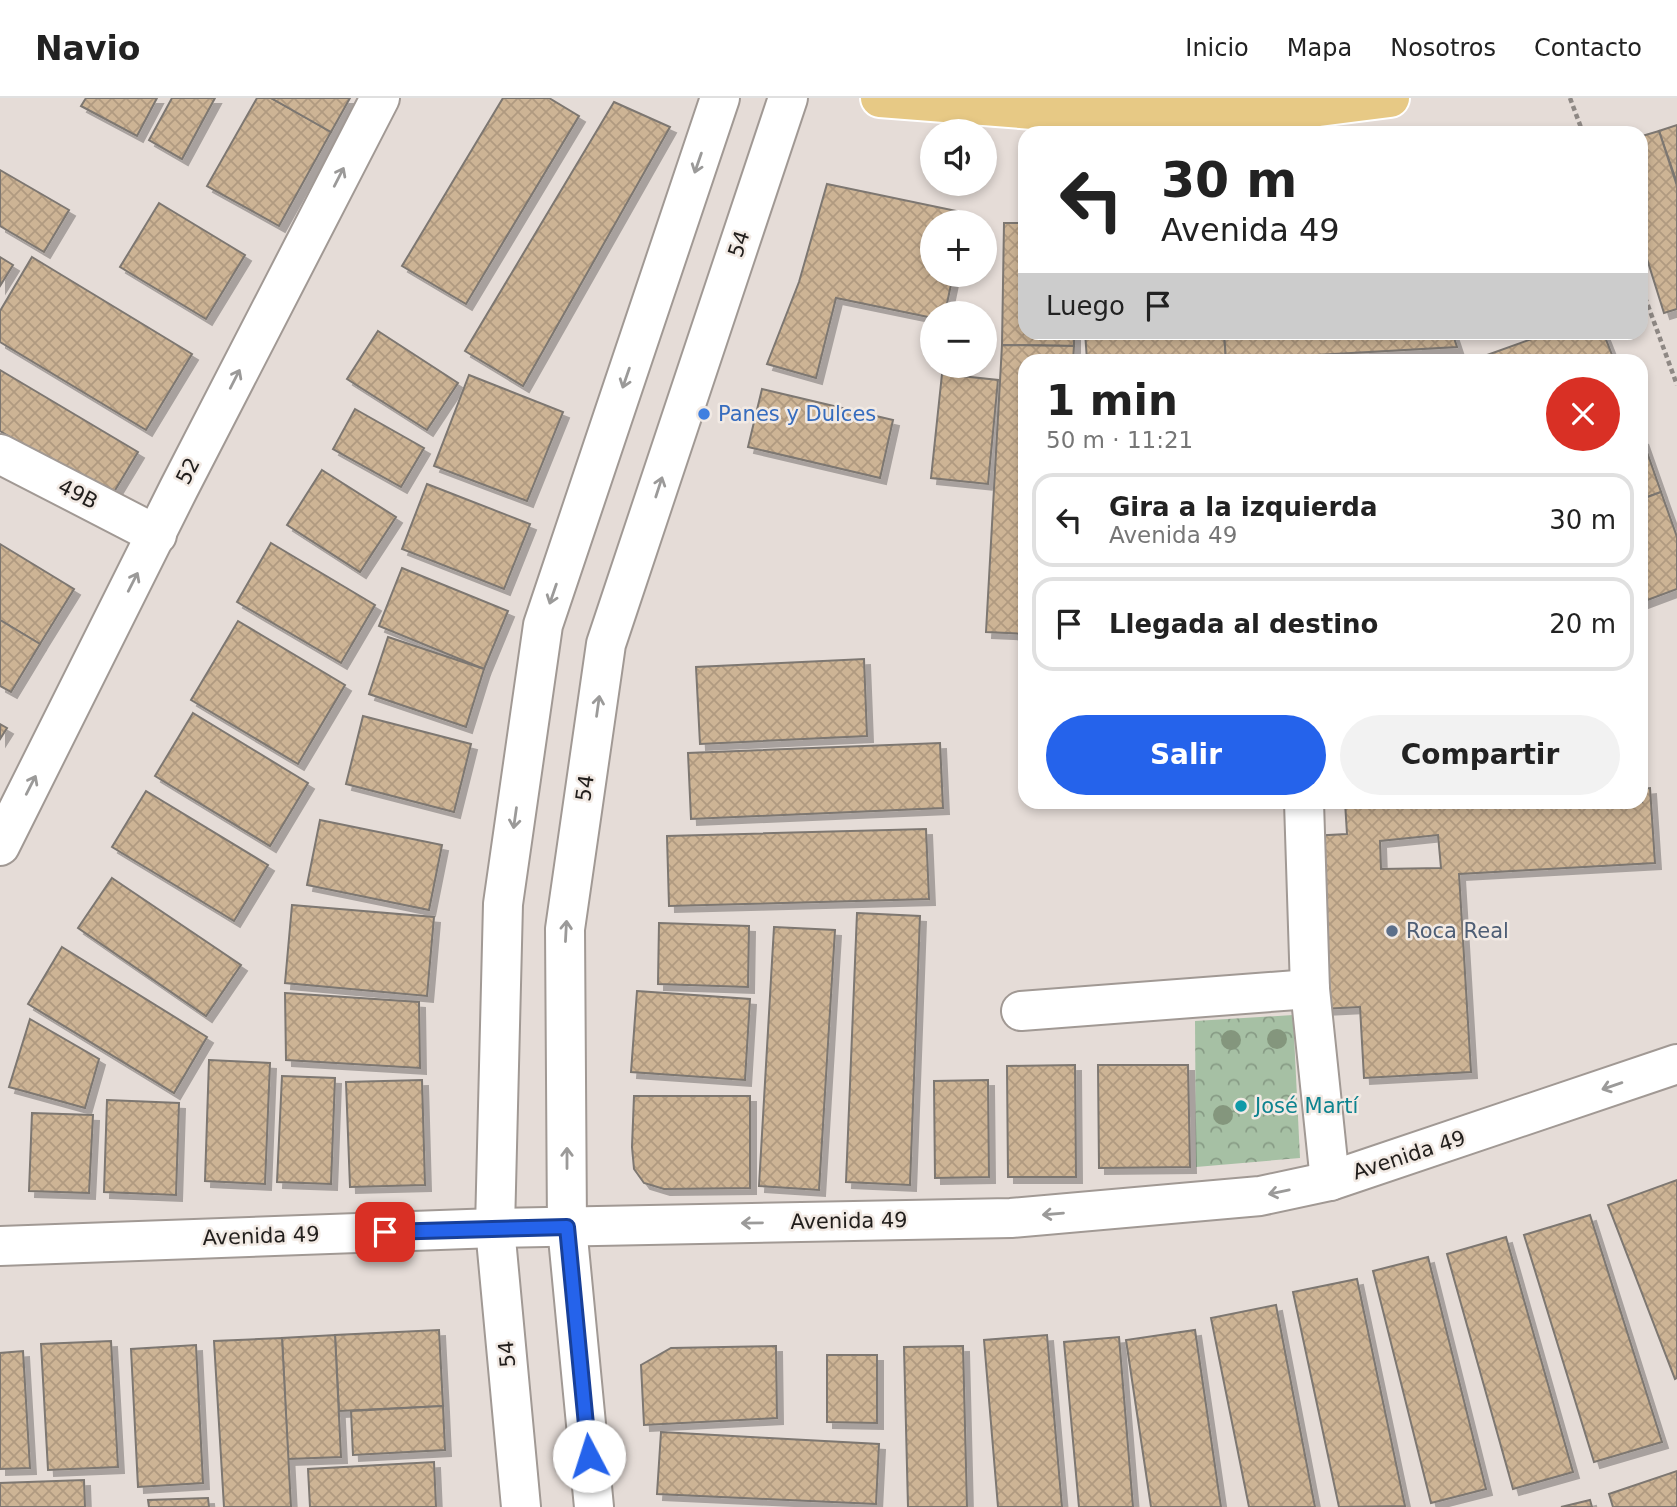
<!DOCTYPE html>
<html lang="es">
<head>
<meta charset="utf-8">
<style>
	body { margin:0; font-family:"DejaVu Sans",sans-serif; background:#f2f2f2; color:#222; height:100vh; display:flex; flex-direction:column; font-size:26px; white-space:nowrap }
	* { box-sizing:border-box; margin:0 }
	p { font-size:23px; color:#767676 }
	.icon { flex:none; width:38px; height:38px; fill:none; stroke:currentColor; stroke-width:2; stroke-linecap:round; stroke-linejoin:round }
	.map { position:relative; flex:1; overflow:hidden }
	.details { position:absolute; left:1018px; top:256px; width:630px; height:455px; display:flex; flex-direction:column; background:#fff; border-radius:21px; box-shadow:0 4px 10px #0003 }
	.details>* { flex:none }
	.guide { position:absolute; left:1018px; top:28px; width:630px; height:214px; border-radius:21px; box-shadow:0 4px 10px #0003; background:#fff; color:#222; overflow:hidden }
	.controls { position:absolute; left:920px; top:21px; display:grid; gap:14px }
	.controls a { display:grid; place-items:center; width:77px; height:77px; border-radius:50%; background:#fff; box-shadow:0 4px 10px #0003; font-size:35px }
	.pin { position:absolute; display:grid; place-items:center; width:60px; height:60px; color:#fff; margin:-30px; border-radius:14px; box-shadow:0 4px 10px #0006 }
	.me { position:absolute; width:77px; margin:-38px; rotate:355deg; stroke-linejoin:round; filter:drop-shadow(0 0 5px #0008) }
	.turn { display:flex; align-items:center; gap:24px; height:147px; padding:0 28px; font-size:32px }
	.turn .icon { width:91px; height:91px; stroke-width:2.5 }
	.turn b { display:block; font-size:49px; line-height:60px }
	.then { display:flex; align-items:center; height:66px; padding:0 28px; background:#0003; gap:14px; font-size:26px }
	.round { display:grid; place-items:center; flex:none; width:74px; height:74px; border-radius:37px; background:#f2f2f2 }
	.head { display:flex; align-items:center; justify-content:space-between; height:119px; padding:0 28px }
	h1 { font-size:42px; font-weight:600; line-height:52px }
	.button { display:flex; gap:14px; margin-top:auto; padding:14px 28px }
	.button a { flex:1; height:80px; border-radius:42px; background:#2563eb; color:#fff; font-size:28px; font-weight:600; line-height:80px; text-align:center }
	.button a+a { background:#f2f2f2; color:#222 }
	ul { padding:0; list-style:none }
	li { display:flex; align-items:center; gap:21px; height:94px; margin:0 14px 10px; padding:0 14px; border:4px solid #e0e0e0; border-radius:21px }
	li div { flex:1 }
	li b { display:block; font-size:26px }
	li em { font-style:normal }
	header { display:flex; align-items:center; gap:42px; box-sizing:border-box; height:98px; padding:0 35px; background:#fff; border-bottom:2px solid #e0e0e0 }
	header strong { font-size:33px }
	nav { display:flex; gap:38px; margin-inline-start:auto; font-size:24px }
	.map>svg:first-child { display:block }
	.park { fill:url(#park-crowns) }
	.building { fill:url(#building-cross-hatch); stroke:#7d7771; stroke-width:2; fill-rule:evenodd; filter:url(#shadow) }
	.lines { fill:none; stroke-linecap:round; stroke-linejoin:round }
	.minor-casing { stroke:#a19994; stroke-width:42 }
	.major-casing { stroke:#fff; stroke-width:42 }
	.path { stroke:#8e8884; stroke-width:4.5; stroke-dasharray:5 3.5; stroke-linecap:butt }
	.minor { stroke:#fff; stroke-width:38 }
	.major { stroke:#e7c985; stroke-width:38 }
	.tree { fill:#84967d }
	.oneway { stroke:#9b9a99 }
	.route-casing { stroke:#184099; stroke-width:18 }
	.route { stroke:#2563eb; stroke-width:12 }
	.shop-dot { fill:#3f7fe0; stroke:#f2eae4; stroke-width:2.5 }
	.service-dot { fill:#5c6f8a; stroke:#f2eae4; stroke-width:2.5 }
	.culture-dot { fill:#0f9aa8; stroke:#f2eae4; stroke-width:2.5 }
	.labels { text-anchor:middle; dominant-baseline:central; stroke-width:5; stroke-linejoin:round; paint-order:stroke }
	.street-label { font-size:21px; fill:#211e1c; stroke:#f2eae4 }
	.shop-label { font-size:21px; fill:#366cbe; stroke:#f2eae4; text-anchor:start }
	.service-label { font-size:21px; fill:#4e5e75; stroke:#f2eae4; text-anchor:start }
	.culture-label { font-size:21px; fill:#0d838f; stroke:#f2eae4; text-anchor:start }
</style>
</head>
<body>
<header>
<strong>Navio</strong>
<nav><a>Inicio</a><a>Mapa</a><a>Nosotros</a><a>Contacto</a></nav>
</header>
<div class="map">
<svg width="1677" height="1409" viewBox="0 0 1677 1409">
	<defs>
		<pattern id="park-crowns" width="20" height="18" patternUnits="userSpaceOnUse" patternTransform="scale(1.75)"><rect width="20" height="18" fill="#a6c0a4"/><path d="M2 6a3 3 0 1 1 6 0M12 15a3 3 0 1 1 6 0" fill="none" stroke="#879b85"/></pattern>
		<pattern id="building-cross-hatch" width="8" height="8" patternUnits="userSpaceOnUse" patternTransform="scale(1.75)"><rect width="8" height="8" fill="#cdb495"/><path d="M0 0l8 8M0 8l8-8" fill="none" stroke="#b09a80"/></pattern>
		<filter id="shadow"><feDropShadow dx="6" dy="6" stdDeviation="0" flood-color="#0004"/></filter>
	</defs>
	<rect width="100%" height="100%" fill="#e5dcd7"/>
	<!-- park -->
	<polygon class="park" points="1293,917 1300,1060 1196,1069 1195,923"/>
	<!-- building -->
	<g class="building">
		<polygon points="86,0 157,0 137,38 81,8"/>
		<polygon points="172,0 215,0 182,61 149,42"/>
		<polygon points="257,0 271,0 331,34 279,128 207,88"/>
		<polygon points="271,0 350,0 331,34"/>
		<polygon points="503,0 549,0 579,18 466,206 402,168"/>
		<polygon points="614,4 670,29 523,288 465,253"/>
		<polygon points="1677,27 1677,85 1659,33"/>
		<polygon points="1659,33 1677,88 1677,211 1664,215 1642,145 1642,38"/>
		<polygon points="0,72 69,112 44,154 0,128"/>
		<polygon points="827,86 966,115 964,124 933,124 933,177 953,177 945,215 933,215 933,220 836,200 816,280 767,266 799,184"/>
		<polygon points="159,105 245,157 206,221 120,169"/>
		<polygon points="1004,125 1026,125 1026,234 1074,234 1074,248 1002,247"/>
		<polygon points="0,159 13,167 0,188"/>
		<polygon points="32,159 192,256 146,332 0,244 0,213"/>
		<polygon points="378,233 458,285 427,332 347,281"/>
		<polygon points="1085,234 1224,234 1226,262 1087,262"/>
		<polygon points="1224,234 1452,234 1457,249 1226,262"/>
		<polygon points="1551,234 1603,234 1614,262 1477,262 1476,261"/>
		<polygon points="1002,247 1074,248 1073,262 1026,262 1026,536 986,534"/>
		<polygon points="0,272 138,354 111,399 0,333"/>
		<polygon points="942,276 998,282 988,386 931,380"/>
		<polygon points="469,277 563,314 527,403 434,368"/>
		<polygon points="762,291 893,322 880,380 748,349"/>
		<polygon points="355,311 424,350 401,389 333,351"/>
		<polygon points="1642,340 1661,394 1642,401"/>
		<polygon points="322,372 396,419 360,474 287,427"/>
		<polygon points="427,386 530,426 504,491 402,451"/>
		<polygon points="1661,394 1677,439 1677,491 1642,504 1642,401"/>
		<polygon points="271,445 375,507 341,565 237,504"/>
		<polygon points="0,446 74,491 40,546 0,522"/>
		<polygon points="402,470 508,513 484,571 379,528"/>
		<polygon points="0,522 40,546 11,594 0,588"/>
		<polygon points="238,523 345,587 298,666 191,602"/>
		<polygon points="388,539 484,571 466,629 369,596"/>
		<polygon points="864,561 867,638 700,646 696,569"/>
		<polygon points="193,615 308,685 270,748 155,678"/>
		<polygon points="363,618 471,646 454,714 346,686"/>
		<polygon points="0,626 7,630 0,641"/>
		<polygon points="940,645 943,710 691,721 688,655"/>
		<path d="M1650,690L1655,765L1459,776L1471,974L1364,980L1360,909L1321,911L1310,738L1347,736L1345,704H1642V691ZM1438,737L1441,770L1381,771L1380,743Z"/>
		<polygon points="146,693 268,767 234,823 112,749"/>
		<polygon points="320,722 442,747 429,812 307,787"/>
		<polygon points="926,731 929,801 669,808 667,738"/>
		<polygon points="112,780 241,867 206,918 78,830"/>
		<polygon points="292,807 434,819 427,898 285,885"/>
		<polygon points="857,815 920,818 910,1087 846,1084"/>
		<polygon points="659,825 749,828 748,889 658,886"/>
		<polygon points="774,829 835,832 819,1092 759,1088"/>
		<polygon points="62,849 207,939 174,995 28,906"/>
		<polygon points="637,893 750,901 745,982 631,974"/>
		<polygon points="285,895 419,904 420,970 286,962"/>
		<polygon points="30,921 99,961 85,1010 9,989"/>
		<polygon points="209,962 270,965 265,1086 205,1083"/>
		<polygon points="1075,967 1076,1079 1008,1079 1007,968"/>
		<polygon points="1098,967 1188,967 1190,1069 1099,1070"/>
		<polygon points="282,978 335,980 331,1086 277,1084"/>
		<polygon points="422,982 425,1087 350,1089 346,984"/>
		<polygon points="988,982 989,1079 935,1080 934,983"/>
		<polygon points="634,998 750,998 750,1090 664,1091 644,1085 634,1071 632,1049"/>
		<polygon points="107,1002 179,1005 176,1097 104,1094"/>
		<polygon points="32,1015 93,1017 89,1095 29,1093"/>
		<polygon points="1677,1082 1677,1280 1675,1281 1608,1107"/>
		<polygon points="1590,1117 1662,1344 1594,1364 1524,1137"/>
		<polygon points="1506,1139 1573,1374 1513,1391 1447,1156"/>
		<polygon points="1428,1159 1486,1391 1431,1405 1373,1173"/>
		<polygon points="1357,1181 1405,1408 1339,1409 1293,1194"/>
		<polygon points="1276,1207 1315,1409 1249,1409 1211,1220"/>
		<polygon points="439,1232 443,1308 339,1313 335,1237"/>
		<polygon points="1195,1232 1221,1409 1151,1409 1126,1242"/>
		<polygon points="335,1237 341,1359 288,1361 282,1240"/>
		<polygon points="1047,1237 1062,1409 998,1409 984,1242"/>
		<polygon points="1119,1239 1133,1409 1079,1409 1064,1244"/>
		<polygon points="282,1240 291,1409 224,1409 214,1243"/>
		<polygon points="111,1243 118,1369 48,1372 41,1246"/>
		<polygon points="196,1247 203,1385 138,1389 131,1251"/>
		<polygon points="776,1248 777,1320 644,1327 641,1267 671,1250"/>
		<polygon points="963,1248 967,1409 908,1409 904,1249"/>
		<polygon points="23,1253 30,1370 0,1371 0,1255"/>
		<polygon points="827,1257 877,1257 877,1325 827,1324"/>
		<polygon points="443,1308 445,1352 353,1357 351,1313"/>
		<polygon points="661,1334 879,1346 876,1406 657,1396"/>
		<polygon points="434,1364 436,1409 310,1409 308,1371"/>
		<polygon points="1677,1373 1677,1409 1613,1409 1609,1396"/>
		<polygon points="84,1382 85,1409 0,1409 0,1385"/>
		<polygon points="208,1400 209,1409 149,1409 148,1402"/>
		<polygon points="1590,1402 1592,1409 1561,1409"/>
	</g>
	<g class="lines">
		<defs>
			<g id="minor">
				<polyline points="0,356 157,437"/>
				<polyline points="1304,704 1310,891 1330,1083"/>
				<polyline points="0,748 179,390 380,0"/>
				<polyline points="1021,913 1310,891"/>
				<polyline points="0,1148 495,1130 1011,1120 1260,1098 1330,1083 1677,966"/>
				<polyline points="521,1409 495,1130 503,806 543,527 720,0"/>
				<polyline points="594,1409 567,1129 565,831 606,546 788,0"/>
			</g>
			<polyline id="major" points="880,0 1123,19 1319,9 1390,0"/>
		</defs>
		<!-- minor casing -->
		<use href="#minor" class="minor-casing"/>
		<!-- major casing -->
		<use href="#major" class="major-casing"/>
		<!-- path -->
		<g class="path">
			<polyline points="1570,0 1583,35"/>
			<polyline points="1642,191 1677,287"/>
		</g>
		<!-- minor -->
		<use href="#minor" class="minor"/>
		<!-- major -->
		<use href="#major" class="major"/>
	</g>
	<!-- trees -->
	<g class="tree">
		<circle cx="1277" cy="941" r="10"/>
		<circle cx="1231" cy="942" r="10"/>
		<circle cx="1223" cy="1017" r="10"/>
	</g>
	<!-- one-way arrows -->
	<defs><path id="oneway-shaft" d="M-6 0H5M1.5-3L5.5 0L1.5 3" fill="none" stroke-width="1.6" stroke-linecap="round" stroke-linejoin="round" transform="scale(1.75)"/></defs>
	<g class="oneway">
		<use href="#oneway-shaft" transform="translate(698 65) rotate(109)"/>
		<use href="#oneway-shaft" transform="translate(339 79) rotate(-63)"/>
		<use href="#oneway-shaft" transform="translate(626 280) rotate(109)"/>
		<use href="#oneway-shaft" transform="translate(235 281) rotate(-63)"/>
		<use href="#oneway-shaft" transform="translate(659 389) rotate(-72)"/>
		<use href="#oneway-shaft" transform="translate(133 484) rotate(-63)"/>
		<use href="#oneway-shaft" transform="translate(553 496) rotate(109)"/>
		<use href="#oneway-shaft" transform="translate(598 608) rotate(-82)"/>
		<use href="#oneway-shaft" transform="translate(31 687) rotate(-63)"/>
		<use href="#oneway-shaft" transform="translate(515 720) rotate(98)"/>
		<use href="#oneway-shaft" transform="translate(566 833) rotate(-87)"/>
		<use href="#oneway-shaft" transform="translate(1612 988) rotate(161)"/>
		<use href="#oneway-shaft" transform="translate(567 1060) rotate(-90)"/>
		<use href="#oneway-shaft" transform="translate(1279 1094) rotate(168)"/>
		<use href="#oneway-shaft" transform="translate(1053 1116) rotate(175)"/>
		<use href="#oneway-shaft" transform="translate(752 1125) rotate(179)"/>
	</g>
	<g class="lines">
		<defs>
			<polyline id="route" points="385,1134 567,1129 589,1358"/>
		</defs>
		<!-- route casing -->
		<use href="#route" class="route-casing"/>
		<!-- route -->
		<use href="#route" class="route"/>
	</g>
	<!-- markers -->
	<circle class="shop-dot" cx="704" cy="316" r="7"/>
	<circle class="service-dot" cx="1392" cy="833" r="7"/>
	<circle class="culture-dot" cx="1241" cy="1008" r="7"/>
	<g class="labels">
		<!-- street labels -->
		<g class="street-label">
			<text transform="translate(739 146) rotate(-72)">54</text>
			<text transform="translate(188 373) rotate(-63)">52</text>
			<text transform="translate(78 396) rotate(27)">49B</text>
			<text transform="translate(585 690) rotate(-82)">54</text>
			<text transform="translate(1409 1057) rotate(-18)">Avenida 49</text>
			<text transform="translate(849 1123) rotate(-1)">Avenida 49</text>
			<text transform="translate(261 1138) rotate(-2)">Avenida 49</text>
			<text transform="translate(507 1256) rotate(-95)">54</text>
		</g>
		<!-- shop labels -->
		<g class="shop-label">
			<text x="718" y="316">Panes y Dulces</text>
		</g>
		<!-- service labels -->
		<g class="service-label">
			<text x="1406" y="833">Roca Real</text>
		</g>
		<!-- culture labels -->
		<g class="culture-label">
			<text x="1255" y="1008">José Martí</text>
		</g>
	</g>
</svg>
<div class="controls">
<a><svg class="icon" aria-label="sound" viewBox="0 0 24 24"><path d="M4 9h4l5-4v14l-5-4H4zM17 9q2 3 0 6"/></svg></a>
<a>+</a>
<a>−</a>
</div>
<div class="pin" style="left:385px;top:1134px;background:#d93025"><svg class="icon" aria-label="arrive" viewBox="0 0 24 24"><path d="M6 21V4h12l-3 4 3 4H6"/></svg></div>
<svg class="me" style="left:589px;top:1358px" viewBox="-20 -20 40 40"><circle r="19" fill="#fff"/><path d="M0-13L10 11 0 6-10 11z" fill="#2563eb"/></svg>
<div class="guide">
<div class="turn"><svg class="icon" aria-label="left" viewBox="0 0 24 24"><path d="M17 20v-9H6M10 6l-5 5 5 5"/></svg><div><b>30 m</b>Avenida 49</div></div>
<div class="then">Luego<svg class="icon" aria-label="arrive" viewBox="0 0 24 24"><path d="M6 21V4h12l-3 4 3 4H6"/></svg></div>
</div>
<section class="details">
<div class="head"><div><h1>1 min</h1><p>50 m · 11:21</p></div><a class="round" style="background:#d93025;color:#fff"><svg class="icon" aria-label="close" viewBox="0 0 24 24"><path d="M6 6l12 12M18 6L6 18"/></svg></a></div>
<ul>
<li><svg class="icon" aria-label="left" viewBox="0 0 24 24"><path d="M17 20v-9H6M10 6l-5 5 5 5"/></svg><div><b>Gira a la izquierda</b><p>Avenida 49</p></div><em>30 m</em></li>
<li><svg class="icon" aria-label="arrive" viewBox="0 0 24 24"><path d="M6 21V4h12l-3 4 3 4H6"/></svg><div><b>Llegada al destino</b></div><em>20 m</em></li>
</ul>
<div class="button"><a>Salir</a><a>Compartir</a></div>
</section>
</div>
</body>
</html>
